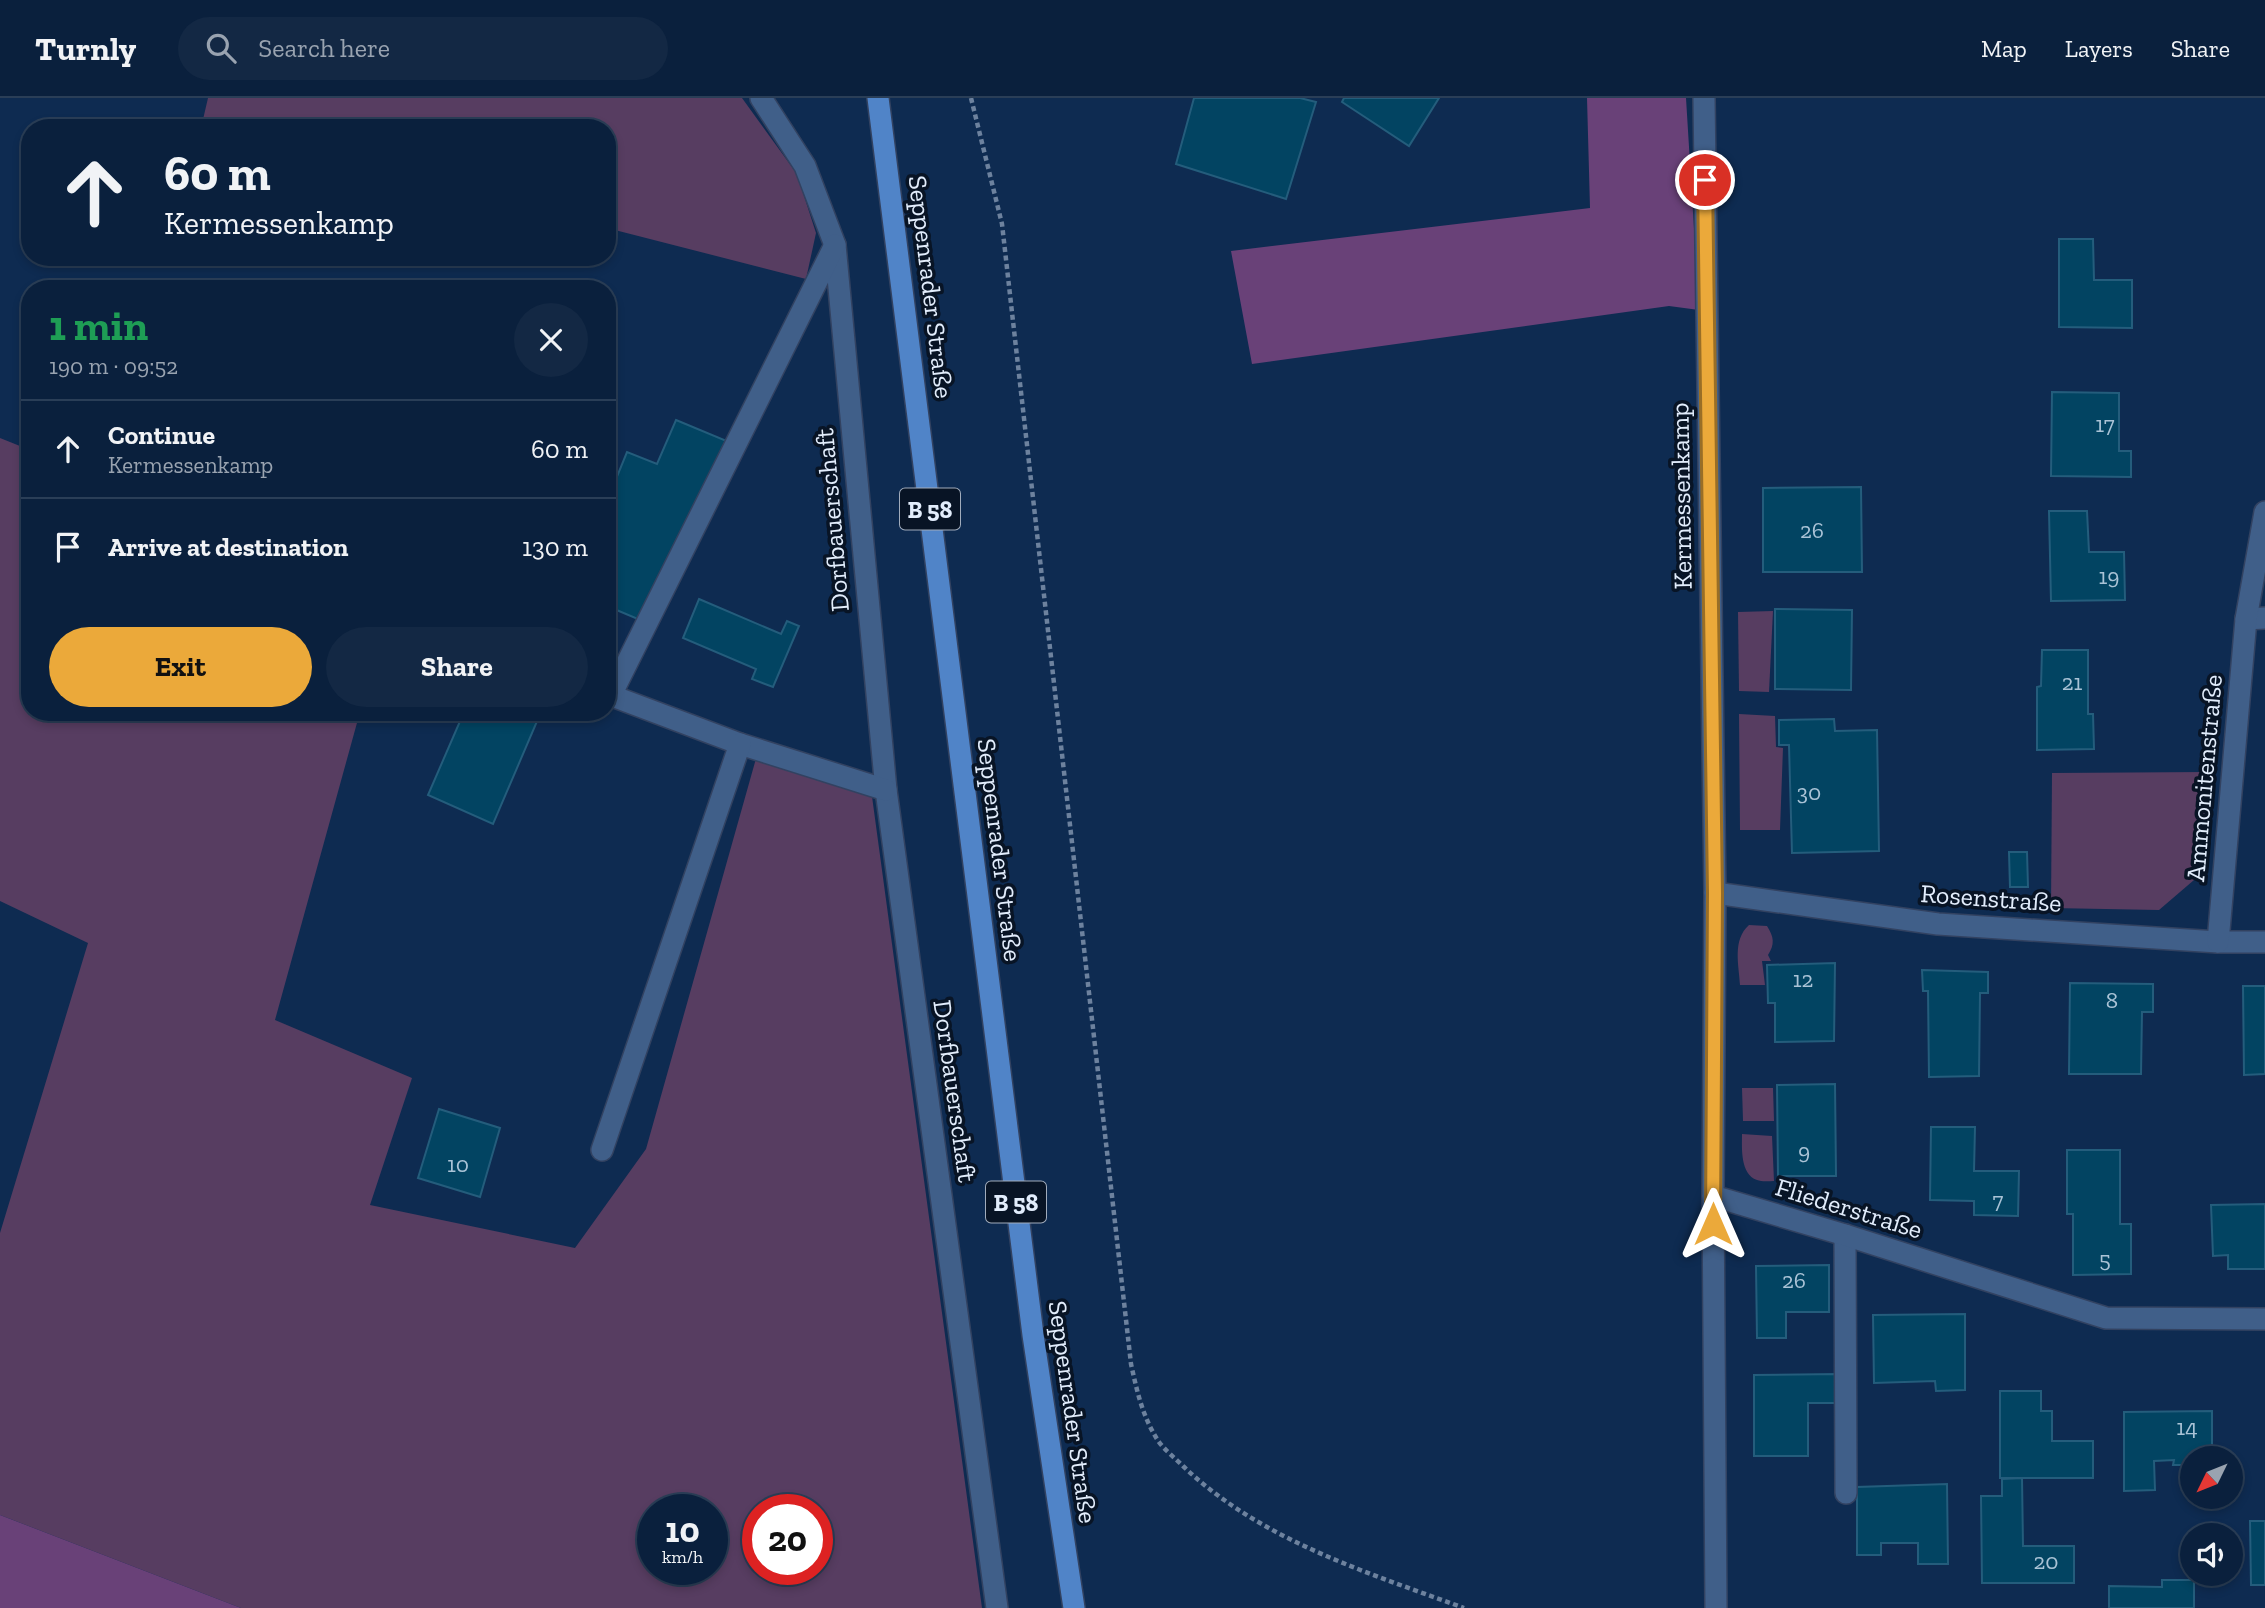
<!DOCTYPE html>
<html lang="en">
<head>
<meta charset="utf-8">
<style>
	body { margin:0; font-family:"Zilla Slab",serif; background:#132844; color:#f1f3f6; height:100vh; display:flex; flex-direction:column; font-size:26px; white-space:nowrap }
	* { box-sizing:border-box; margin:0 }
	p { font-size:23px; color:#99a3b0 }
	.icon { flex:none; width:38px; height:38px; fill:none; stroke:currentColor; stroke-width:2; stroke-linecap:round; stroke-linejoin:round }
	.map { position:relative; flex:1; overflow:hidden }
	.sheet { position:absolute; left:21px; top:182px; width:595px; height:441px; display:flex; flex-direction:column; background:#0a203d; border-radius:28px; box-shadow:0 4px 10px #0003,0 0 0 2px #2a3e57 }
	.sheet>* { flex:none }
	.guide { position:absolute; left:21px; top:21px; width:595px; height:147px; border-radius:28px; box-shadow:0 4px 10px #0003,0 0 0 2px #2a3e57; background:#0a203d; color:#f1f3f6; overflow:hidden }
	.needle { width:46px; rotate:227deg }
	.buttons { position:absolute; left:2180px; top:1348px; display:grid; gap:14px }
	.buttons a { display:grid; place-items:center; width:63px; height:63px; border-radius:50%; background:#0a203d; box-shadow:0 4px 10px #0003,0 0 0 2px #2a3e57; font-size:35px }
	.speed { position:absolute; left:637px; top:1396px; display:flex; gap:14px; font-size:35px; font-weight:700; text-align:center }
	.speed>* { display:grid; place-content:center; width:91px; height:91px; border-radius:50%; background:#0a203d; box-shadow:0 4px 10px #0003,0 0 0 2px #2a3e57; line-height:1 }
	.speed small { font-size:18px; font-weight:400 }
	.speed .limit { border:10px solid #d22; background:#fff; color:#111 }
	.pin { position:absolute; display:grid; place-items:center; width:60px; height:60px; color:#fff; margin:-30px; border:4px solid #fff; border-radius:50%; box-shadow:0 2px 7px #0007 }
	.me { position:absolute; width:77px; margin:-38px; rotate:0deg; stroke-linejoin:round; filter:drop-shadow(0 0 5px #0008) }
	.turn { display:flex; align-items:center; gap:24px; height:147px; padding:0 28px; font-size:32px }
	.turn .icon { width:91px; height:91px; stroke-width:2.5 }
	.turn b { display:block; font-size:49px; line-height:60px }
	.round { display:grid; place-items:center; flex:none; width:74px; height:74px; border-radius:37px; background:#132844 }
	.summary { display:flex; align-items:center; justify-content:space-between; height:119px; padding:0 28px }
	h1 { font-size:42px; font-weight:800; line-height:52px; color:#1e9e55 }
	.button { display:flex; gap:14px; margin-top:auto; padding:14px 28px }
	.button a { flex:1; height:80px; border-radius:42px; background:#eba93a; color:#111; font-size:28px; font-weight:800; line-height:80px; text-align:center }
	.button a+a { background:#132844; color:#f1f3f6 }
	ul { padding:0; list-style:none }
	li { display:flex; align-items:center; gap:21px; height:98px; padding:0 28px; border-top:2px solid #2a3e57 }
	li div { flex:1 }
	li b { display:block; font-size:26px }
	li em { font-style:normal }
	header { display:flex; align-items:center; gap:42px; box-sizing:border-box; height:98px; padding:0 35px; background:#0a203d; border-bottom:2px solid #2a3e57 }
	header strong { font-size:33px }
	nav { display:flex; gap:38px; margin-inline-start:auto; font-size:24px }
	.search { width:490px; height:63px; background:#132844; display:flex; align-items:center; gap:18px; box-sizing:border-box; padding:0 24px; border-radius:38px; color:#99a3b0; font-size:26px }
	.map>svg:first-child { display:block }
	.green { fill:#573d61; fill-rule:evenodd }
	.forest { fill:#694178 }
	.building { fill:#024462; stroke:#245d7c; stroke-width:2 }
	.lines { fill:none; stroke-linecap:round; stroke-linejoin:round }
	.service-casing { stroke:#324261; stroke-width:24 }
	.minor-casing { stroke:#324261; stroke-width:24 }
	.primary-casing { stroke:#324261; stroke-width:24 }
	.path { stroke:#6d829e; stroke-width:4.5; stroke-dasharray:5 3.5; stroke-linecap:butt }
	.service { stroke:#405f89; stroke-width:21 }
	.minor { stroke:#405f89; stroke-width:21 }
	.primary { stroke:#5084c8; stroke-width:21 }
	.route-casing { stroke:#996e26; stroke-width:18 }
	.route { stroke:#eba93a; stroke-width:12 }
	.labels { text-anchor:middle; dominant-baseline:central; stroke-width:7; stroke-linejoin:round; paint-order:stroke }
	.number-label { font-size:23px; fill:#aac3d6 }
	.shield { fill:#081425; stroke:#a1acbc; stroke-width:2 }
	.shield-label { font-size:24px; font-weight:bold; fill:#e2edfc }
	.street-label { font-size:26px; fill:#e2edfc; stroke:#081425 }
</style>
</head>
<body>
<header>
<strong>Turnly</strong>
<div class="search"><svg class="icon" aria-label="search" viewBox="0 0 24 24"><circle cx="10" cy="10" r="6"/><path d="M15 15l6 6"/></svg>Search here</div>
<nav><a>Map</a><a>Layers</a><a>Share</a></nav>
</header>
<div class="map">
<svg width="2265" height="1510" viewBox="0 0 2265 1510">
	<rect width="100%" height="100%" fill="#0e2b51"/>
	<!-- green -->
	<g class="green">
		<polygon points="208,0 742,0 797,76 816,135 806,181 607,130 607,30 201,30"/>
		<path d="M0,340L30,352V614H360L275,922L412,980L370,1107L575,1150L646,1051L757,657L871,691L982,1510H241L0,1417V1135L88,845L0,803ZM653,1412H712V1472H653ZM758,1412H817V1472H758Z"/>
		<polygon points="1773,513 1769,594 1739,593 1738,514"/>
		<polygon points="1739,616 1775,618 1776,649 1783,650 1780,732 1740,732"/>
		<polygon points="2207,674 2201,776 2159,812 2051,810 2052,675"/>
		<path d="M1749,827L1767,828C1774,839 1775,846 1768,857L1771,863H1762L1765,887H1740C1739,867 1732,842 1749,827Z"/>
		<polygon points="1742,990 1773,990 1774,1023 1743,1023"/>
		<path d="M1742,1036L1772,1038L1774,1083C1769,1083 1762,1084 1757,1082C1740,1076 1742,1050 1742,1036Z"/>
	</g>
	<!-- forest -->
	<g class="forest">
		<polygon points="1587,0 1686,0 1699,212 1669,208 1252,266 1231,153 1590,110"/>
		<polygon points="0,1417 241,1510 0,1510"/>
	</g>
	<!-- building -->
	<g class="building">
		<polygon points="1194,0 1300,0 1316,4 1286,101 1176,66"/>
		<polygon points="1344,0 1439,0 1409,48 1342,4"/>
		<polygon points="2059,141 2093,141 2094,182 2132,182 2132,230 2059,229"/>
		<polygon points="2052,294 2119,295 2119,353 2131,353 2131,379 2051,378"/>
		<polygon points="676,322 729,344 652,527 607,508 607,403 627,354 657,366"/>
		<polygon points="1861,389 1862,474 1763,474 1763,390"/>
		<polygon points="2049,413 2087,413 2089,454 2124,454 2125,502 2051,503"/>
		<polygon points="699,501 781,536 787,523 799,528 773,589 752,581 756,571 683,540"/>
		<polygon points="1775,511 1852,512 1851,592 1775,591"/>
		<polygon points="2042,552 2088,552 2088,616 2093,616 2094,651 2037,652 2037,589 2041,588"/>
		<polygon points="464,614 541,614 493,726 428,697"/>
		<polygon points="1834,621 1835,633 1877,632 1879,753 1792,755 1789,647 1779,647 1779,622"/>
		<polygon points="2009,754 2027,754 2028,789 2010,789"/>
		<polygon points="1835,865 1834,943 1775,944 1775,905 1768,905 1767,867"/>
		<polygon points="1922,872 1988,874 1988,895 1980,895 1979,978 1929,979 1928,893 1923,893"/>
		<polygon points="2070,885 2153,886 2153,914 2142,914 2141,976 2069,976"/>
		<polygon points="2243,888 2265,888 2265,976 2244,977"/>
		<polygon points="1835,986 1836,1078 1778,1078 1777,987"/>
		<polygon points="439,1011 500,1030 480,1099 418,1080"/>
		<polygon points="1931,1029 1975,1029 1974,1073 2019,1073 2018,1118 1974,1117 1974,1103 1930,1102"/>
		<polygon points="2067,1052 2120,1052 2120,1126 2131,1126 2131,1176 2073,1177 2073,1116 2067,1116"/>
		<polygon points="2265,1106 2265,1171 2228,1171 2228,1157 2213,1158 2211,1107"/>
		<polygon points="1829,1167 1829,1214 1786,1214 1786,1240 1757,1240 1756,1168"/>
		<polygon points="1965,1216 1965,1292 1936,1293 1935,1283 1874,1285 1873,1217"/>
		<polygon points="1839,1276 1839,1305 1808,1305 1808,1358 1754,1358 1754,1277"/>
		<polygon points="2000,1293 2041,1293 2041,1313 2052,1313 2052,1343 2093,1343 2093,1380 2000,1380"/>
		<polygon points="2212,1313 2212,1360 2193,1360 2193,1367 2173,1367 2174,1362 2154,1363 2155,1392 2124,1393 2124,1314"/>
		<polygon points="2022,1380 2023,1448 2074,1448 2074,1485 1982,1485 1981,1398 2002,1398 2002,1381"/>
		<polygon points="1947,1386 1948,1466 1918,1466 1918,1445 1881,1445 1881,1457 1857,1457 1857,1389"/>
		<polygon points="2250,1423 2265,1423 2265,1487 2251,1487"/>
		<polygon points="2162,1482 2194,1482 2194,1510 2109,1510 2109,1488 2162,1489"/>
	</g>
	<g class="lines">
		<defs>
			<g id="service">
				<polyline points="761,0 805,68 835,147 886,692 997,1510"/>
				<polyline points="2246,521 2265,520"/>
				<polyline points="607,596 740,646 886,692"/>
				<polyline points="611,597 835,147"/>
				<polyline points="602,1052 740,646"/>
				<polyline points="1713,1098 1716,1510"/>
				<polyline points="1845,1137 1846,1395"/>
			</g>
			<g id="minor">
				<polyline points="1704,0 1715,795 1713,1098 1845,1137 2106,1220 2265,1221"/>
				<polyline points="1715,795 1938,826 2218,844 2265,844"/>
				<polyline points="2218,844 2246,521 2265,414"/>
			</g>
			<polyline id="primary" points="878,0 1033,1237 1074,1510"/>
		</defs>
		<!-- service casing -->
		<use href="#service" class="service-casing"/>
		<!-- minor casing -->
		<use href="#minor" class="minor-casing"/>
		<!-- primary casing -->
		<use href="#primary" class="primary-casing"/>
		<!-- path -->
		<path class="path" d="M971,0L1002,126L1131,1266C1137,1293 1142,1317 1157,1341C1163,1351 1175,1360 1183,1368C1260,1442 1366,1474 1464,1510"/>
		<!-- service -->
		<use href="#service" class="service"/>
		<!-- minor -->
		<use href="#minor" class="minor"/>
		<!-- primary -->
		<use href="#primary" class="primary"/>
	</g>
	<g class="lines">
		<defs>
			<polyline id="route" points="1705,82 1715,795 1713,1126"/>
		</defs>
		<!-- route casing -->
		<use href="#route" class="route-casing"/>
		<!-- route -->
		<use href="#route" class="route"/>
	</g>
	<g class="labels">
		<!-- number labels -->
		<g class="number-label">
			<text x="2105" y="326">17</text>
			<text x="1812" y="432">26</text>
			<text x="2109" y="478">19</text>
			<text x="2072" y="584">21</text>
			<text x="1809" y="694">30</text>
			<text x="1803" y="881">12</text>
			<text x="2112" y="902">8</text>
			<text x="1804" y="1053">9</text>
			<text x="458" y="1066">10</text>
			<text x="1998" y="1102">7</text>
			<text x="2105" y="1161">5</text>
			<text x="1794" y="1182">26</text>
			<text x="2187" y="1329">14</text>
			<text x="2046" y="1463">20</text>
		</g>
		<!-- shield labels -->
		<g class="shield">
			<rect x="900" y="390.5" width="60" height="41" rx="5"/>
			<rect x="986" y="1083.5" width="60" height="41" rx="5"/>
		</g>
		<g class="shield-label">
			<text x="930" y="411">B 58</text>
			<text x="1016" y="1104">B 58</text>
		</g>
		<!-- street labels -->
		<g class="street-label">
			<text transform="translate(931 189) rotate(83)">Seppenrader Straße</text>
			<text transform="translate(1681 398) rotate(-91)">Kermessenkamp</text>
			<text transform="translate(832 422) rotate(-95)">Dorfbauerschaft</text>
			<text transform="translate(2204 680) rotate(-85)">Ammonitenstraße</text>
			<text transform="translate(1000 752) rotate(83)">Seppenrader Straße</text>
			<text transform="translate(1991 800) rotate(4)">Rosenstraße</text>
			<text transform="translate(955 993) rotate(82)">Dorfbauerschaft</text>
			<text transform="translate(1849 1110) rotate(17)">Fliederstraße</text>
			<text transform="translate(1073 1314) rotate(82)">Seppenrader Straße</text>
		</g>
	</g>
</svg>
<div class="buttons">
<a><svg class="needle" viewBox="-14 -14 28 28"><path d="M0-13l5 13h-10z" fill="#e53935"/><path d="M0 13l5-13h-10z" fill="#99a3b0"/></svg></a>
<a><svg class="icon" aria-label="sound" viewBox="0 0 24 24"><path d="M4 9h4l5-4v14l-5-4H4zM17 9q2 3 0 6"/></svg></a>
</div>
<div class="speed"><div>10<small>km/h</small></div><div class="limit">20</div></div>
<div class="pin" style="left:1705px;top:82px;background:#d93025"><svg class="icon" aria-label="arrive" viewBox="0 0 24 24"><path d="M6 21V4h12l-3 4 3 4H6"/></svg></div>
<svg class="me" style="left:1713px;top:1126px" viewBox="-20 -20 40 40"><path d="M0-17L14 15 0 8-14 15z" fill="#eba93a" stroke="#fff" stroke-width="4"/></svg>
<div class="guide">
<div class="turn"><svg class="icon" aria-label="ahead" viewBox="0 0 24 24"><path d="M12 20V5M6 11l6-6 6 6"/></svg><div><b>60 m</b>Kermessenkamp</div></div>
</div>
<section class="sheet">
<div class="summary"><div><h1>1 min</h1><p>190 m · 09:52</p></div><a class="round"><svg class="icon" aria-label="close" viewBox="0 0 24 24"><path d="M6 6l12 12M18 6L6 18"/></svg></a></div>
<ul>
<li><svg class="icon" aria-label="ahead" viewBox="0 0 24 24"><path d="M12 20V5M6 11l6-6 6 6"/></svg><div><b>Continue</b><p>Kermessenkamp</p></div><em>60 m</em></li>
<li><svg class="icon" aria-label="arrive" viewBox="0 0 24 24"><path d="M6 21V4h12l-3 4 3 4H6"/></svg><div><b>Arrive at destination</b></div><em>130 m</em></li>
</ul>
<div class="button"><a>Exit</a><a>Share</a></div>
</section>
</div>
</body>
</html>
